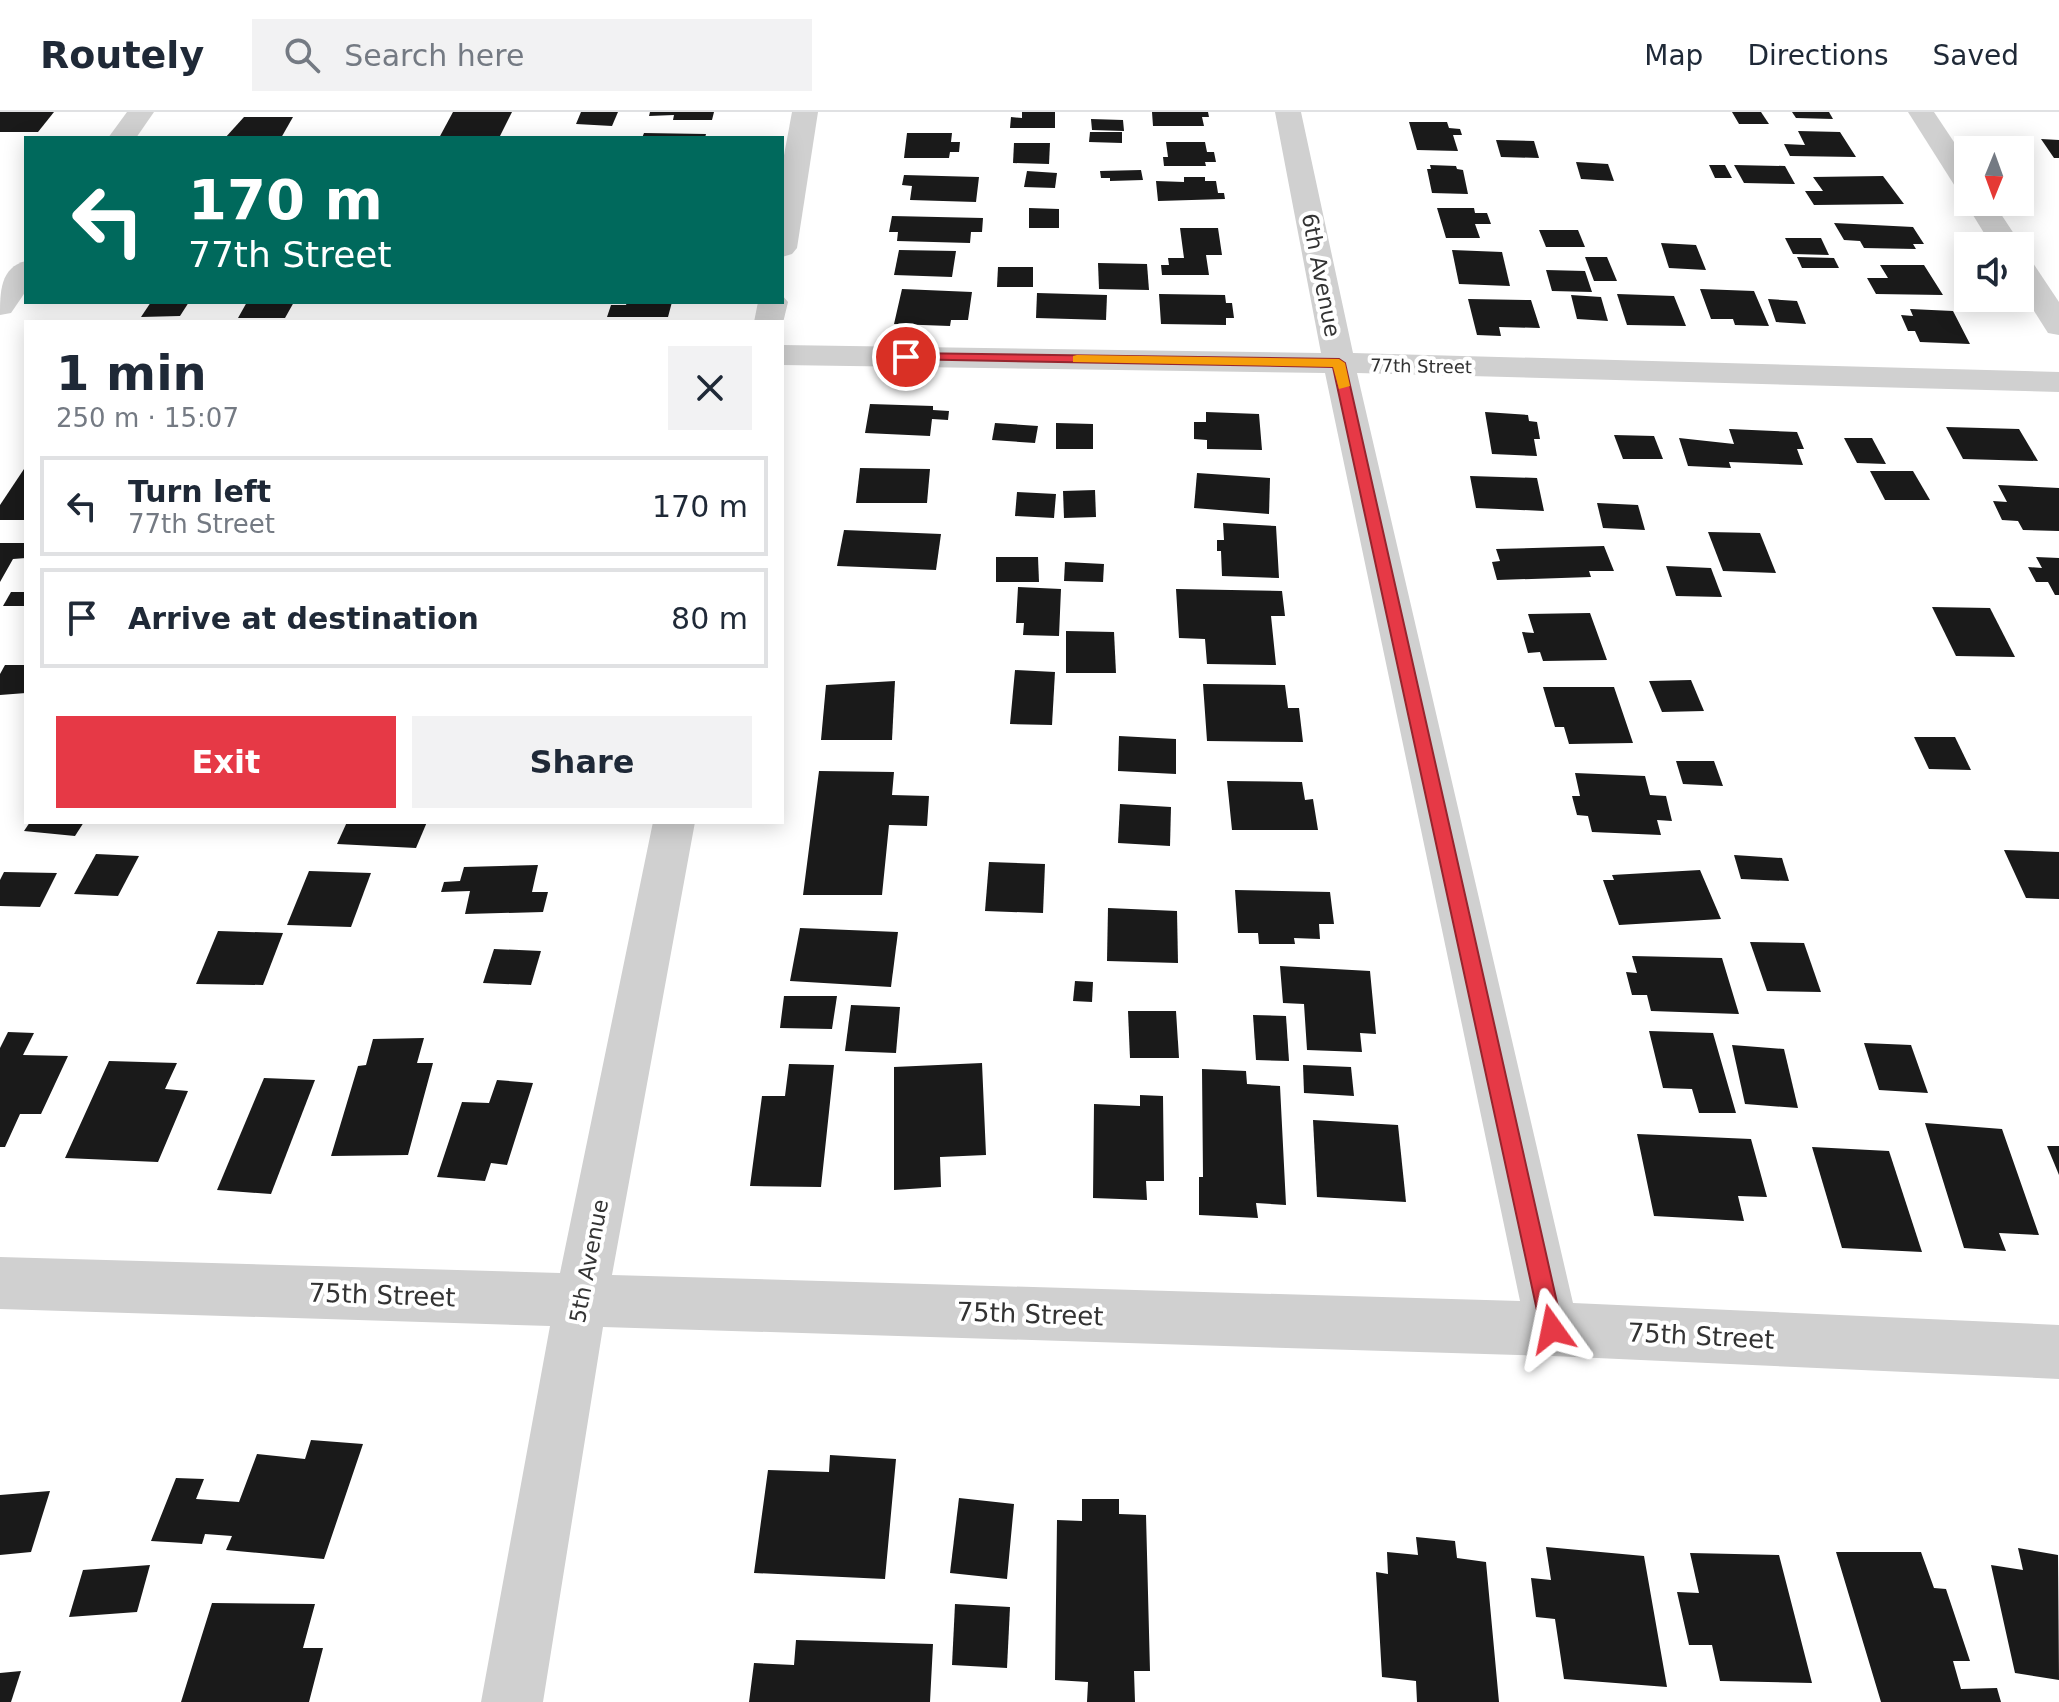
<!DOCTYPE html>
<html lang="en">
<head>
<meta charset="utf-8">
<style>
	body { margin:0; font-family:"DejaVu Sans",sans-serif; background:#f2f2f3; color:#1f2937; height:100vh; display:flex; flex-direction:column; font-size:30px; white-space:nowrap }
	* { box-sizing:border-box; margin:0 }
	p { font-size:26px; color:#747a83 }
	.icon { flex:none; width:44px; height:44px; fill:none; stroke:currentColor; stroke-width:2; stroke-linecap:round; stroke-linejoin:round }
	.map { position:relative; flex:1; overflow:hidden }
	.side { position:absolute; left:24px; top:208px; width:760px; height:504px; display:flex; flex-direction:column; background:#fff; border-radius:0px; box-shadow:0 4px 20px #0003 }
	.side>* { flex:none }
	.hud { position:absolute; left:24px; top:24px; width:760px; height:168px; border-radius:0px; box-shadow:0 4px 20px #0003; background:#00695c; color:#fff; overflow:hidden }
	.needle { width:52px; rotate:181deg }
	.buttons { position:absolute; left:1954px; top:24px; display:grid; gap:16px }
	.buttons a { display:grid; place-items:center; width:80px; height:80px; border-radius:0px; background:#fff; box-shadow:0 4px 20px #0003; font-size:40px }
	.pin { position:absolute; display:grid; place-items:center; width:68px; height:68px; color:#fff; margin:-34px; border:4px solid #fff; border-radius:50%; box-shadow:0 2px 8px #0007 }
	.me { position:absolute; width:88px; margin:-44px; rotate:348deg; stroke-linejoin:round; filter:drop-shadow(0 0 6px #0008) }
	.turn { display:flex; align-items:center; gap:28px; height:168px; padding:0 32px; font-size:36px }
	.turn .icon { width:104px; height:104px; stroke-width:2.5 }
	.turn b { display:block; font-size:56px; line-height:68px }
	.round { display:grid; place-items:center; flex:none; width:84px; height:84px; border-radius:0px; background:#f2f2f3 }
	.overview { display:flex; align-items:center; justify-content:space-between; height:136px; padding:0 32px }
	h1 { font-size:48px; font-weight:700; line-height:60px }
	.action { display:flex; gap:16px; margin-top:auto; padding:16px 32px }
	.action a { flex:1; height:92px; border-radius:0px; background:#e63946; color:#fff; font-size:32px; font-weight:700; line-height:92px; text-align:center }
	.action a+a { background:#f2f2f3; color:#1f2937 }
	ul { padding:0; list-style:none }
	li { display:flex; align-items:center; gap:24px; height:100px; margin:0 16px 12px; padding:0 16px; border:4px solid #e0e1e3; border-radius:0px }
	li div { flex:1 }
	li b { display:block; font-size:30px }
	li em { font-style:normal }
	header { display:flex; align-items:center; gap:48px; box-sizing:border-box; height:112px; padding:0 40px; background:#fff; border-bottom:2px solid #e0e1e3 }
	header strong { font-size:38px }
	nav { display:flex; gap:44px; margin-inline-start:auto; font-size:28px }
	.search { width:560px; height:72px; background:#f2f2f3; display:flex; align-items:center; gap:20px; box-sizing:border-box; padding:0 28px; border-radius:0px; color:#747a83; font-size:30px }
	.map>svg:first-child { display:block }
	.building { fill:#1a1a1a }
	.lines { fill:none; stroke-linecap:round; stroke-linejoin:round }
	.minor { fill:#d0d0d0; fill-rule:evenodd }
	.tertiary { fill:#d0d0d0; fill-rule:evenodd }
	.route { fill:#e63946; stroke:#96252e; stroke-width:2 }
	.slow { fill:#f59e0b }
	.labels { text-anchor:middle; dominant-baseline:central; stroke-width:8; stroke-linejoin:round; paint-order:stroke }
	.far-street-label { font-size:18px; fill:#333; stroke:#fff }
	.street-label { font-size:22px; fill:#333; stroke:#fff }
	.near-street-label { font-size:26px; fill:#333; stroke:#fff }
</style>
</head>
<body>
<header>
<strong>Routely</strong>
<div class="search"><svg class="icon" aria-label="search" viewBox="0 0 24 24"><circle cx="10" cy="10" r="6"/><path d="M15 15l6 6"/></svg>Search here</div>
<nav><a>Map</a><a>Directions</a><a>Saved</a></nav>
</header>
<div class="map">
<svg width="2059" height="1590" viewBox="0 0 2059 1590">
	<rect width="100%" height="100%" fill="#fff"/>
	<!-- building -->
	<g class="building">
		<polygon points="0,0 54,0 38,20 0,20"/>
		<polygon points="453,0 512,0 499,26 439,26"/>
		<polygon points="581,0 618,0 612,14 576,12"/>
		<polygon points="650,0 714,0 712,8 673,8 674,3 649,4"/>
		<polygon points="1022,0 1055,0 1055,16 1010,16 1011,5 1022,6"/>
		<polygon points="1152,0 1208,0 1209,5 1202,5 1204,14 1153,14"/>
		<polygon points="1732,0 1761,0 1769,12 1739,12"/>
		<polygon points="1792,0 1829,0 1833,7 1796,6"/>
		<polygon points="244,5 293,5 281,26 225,26"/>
		<polygon points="1091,7 1123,8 1124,19 1092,18"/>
		<polygon points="1409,10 1447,10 1449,16 1460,17 1462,23 1453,23 1458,39 1417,38"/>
		<polygon points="1798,19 1840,20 1856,45 1790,44 1784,32 1805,33"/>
		<polygon points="1090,20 1122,20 1122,31 1089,30"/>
		<polygon points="644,21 706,22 705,26 642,26"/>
		<polygon points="907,21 952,21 951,30 960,30 959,40 950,40 949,46 904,46"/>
		<polygon points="2041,27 2059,28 2059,46 2054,46"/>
		<polygon points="1496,28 1534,29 1539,46 1501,45"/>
		<polygon points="1166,30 1205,30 1207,40 1214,40 1216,50 1205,50 1206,54 1164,54 1163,45 1168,45"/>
		<polygon points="1014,31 1050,31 1049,52 1013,51"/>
		<polygon points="1576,50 1608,52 1614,69 1581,67"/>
		<polygon points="1430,53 1456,54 1457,57 1463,58 1468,82 1432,81 1427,57 1431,57"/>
		<polygon points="1709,53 1725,53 1732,66 1715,66"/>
		<polygon points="1734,53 1785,54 1795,72 1744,71"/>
		<polygon points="1141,58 1143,68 1110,69 1110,66 1101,66 1100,59"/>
		<polygon points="1027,59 1057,61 1055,76 1024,75"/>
		<polygon points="904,63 979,65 976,90 910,88 912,74 902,73"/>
		<polygon points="1883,64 1904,92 1814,93 1805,79 1823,79 1813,65"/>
		<polygon points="1184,65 1205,65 1205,69 1216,69 1218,81 1224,81 1225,87 1158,89 1156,69 1184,70"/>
		<polygon points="1029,96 1059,97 1059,116 1029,116"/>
		<polygon points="1437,96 1474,96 1475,101 1487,101 1491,112 1475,112 1480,126 1446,126"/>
		<polygon points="892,104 983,106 982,120 971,120 970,131 897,129 898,120 889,120"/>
		<polygon points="1834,111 1913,115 1924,132 1913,132 1916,137 1864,136 1860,129 1844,128"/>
		<polygon points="1180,116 1218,116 1222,143 1206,143 1209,163 1162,163 1161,153 1169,153 1168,146 1184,146"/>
		<polygon points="1539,118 1578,118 1585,135 1546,135"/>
		<polygon points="1785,126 1821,126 1829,143 1793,142"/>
		<polygon points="1661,131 1696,133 1706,158 1669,156"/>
		<polygon points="899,138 956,139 952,165 894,163"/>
		<polygon points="1452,138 1502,140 1510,174 1459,172"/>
		<polygon points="1585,145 1607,145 1617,169 1594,169"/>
		<polygon points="1797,145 1834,146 1839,156 1802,156"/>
		<polygon points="1098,151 1147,152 1149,178 1099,177"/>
		<polygon points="1880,153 1924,153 1943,183 1876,182 1867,166 1888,166"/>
		<polygon points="998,155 1033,155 1033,175 997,175"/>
		<polygon points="1546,158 1585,159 1592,180 1552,179"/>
		<polygon points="902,177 972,180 968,208 951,208 950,214 894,212"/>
		<polygon points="1700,177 1754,179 1769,214 1735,213 1733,207 1711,207"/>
		<polygon points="1037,181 1107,183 1106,208 1036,206"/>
		<polygon points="1159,182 1225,183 1226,191 1232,191 1234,206 1226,206 1226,213 1161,212"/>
		<polygon points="1617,182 1674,184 1686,214 1627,213"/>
		<polygon points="1571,183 1601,185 1608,209 1577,207"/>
		<polygon points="1468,187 1531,188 1540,216 1499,215 1501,224 1477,223"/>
		<polygon points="1768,187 1797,189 1806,212 1776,210"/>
		<polygon points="151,190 189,190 180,204 141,205"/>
		<polygon points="247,190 294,190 285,206 238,206"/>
		<polygon points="627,190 672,190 668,205 607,205 611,193 626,193"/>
		<polygon points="1910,197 1953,199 1970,232 1920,230 1915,219 1908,219 1901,203 1913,204"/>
		<polygon points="870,292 933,294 933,298 949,299 948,308 932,307 930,324 865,321"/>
		<polygon points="1206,300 1259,302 1262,338 1207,337 1207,328 1194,327 1194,310 1206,310"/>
		<polygon points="1485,300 1528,303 1529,309 1537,310 1540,327 1534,327 1537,344 1492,342"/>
		<polygon points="995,311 1038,314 1035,331 992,328"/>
		<polygon points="1056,311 1093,312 1093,337 1056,337"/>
		<polygon points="1946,315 2019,317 2038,349 1963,347"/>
		<polygon points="1729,317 1797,320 1804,337 1797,337 1803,353 1729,350 1731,356 1688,354 1679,326 1734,332"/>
		<polygon points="1614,323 1654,324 1663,347 1623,347"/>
		<polygon points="1844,326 1872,326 1886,352 1857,351"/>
		<polygon points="26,354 26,408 0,408 0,393"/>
		<polygon points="860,356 930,357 927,391 856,391"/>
		<polygon points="1870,359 1913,359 1930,388 1885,388"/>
		<polygon points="1197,361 1270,366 1269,402 1194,396"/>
		<polygon points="1470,364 1537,366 1544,399 1476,396"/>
		<polygon points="1998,373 2059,376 2059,419 2023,418 2018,409 2002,408 1993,389 2007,390"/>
		<polygon points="1095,378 1096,405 1064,406 1063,379"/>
		<polygon points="1017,380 1056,382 1054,406 1015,404"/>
		<polygon points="1597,391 1638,393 1645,418 1603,416"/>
		<polygon points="1223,411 1276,414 1279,466 1222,464 1221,439 1217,439 1217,428 1224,428"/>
		<polygon points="844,418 941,422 936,458 837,454"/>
		<polygon points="1708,420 1760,421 1776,461 1723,459"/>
		<polygon points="0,431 26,431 26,446 13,447 0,470"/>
		<polygon points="1604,434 1614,459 1589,459 1591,465 1497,468 1492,450 1500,449 1496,437"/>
		<polygon points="996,445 1038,445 1039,470 996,470"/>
		<polygon points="2036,445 2059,446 2059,483 2055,483 2048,470 2036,470 2028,455 2042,456"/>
		<polygon points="1065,450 1104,452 1103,470 1064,469"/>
		<polygon points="1666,454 1711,456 1722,485 1676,484"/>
		<polygon points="1018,475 1061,477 1059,524 1023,523 1024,511 1016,511"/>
		<polygon points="1176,477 1282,479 1285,504 1271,504 1276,553 1207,552 1205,527 1179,526"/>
		<polygon points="11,480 26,480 26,494 3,494"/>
		<polygon points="1932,495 1990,496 2015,545 1956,544"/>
		<polygon points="1590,501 1607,548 1543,549 1540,540 1528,541 1522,520 1534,521 1528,502"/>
		<polygon points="1066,519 1114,520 1116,561 1066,561"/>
		<polygon points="5,553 26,553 26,581 0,583 0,562"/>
		<polygon points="1015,558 1055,560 1052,613 1010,612"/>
		<polygon points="1691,568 1704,599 1662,600 1649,569"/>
		<polygon points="895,569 892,628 821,628 826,573"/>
		<polygon points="1203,572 1285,573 1288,596 1299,596 1303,630 1207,629"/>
		<polygon points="1543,575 1614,575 1633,631 1569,632 1564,615 1555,615"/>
		<polygon points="1119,624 1176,627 1176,662 1118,659"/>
		<polygon points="1914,625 1955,625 1971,658 1929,657"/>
		<polygon points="1676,649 1714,649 1723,674 1683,672"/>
		<polygon points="819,659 894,660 892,683 929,684 927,714 889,713 882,783 803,783"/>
		<polygon points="1575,661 1645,664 1650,683 1666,684 1672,709 1657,708 1661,723 1592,720 1588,704 1577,703 1572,684 1580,684"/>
		<polygon points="1227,669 1302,670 1305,688 1313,687 1318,718 1232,718"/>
		<polygon points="1120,692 1171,695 1170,734 1118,731"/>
		<polygon points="30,710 84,710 75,724 24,719"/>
		<polygon points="347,710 427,710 416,736 337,732"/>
		<polygon points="2004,738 2059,740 2059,787 2026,786"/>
		<polygon points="96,742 139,744 118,784 74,782"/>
		<polygon points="1734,743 1782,746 1789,769 1741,767"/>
		<polygon points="989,750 1045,752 1043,801 985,799"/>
		<polygon points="538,753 532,780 548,780 543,800 465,802 470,779 441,780 444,770 460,769 464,755"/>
		<polygon points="1700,758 1721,807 1619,813 1603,768 1614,768 1612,763"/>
		<polygon points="309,759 371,761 351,815 287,813"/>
		<polygon points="4,760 57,761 40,795 0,794 0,768"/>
		<polygon points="1235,778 1330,780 1334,812 1319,812 1320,827 1294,826 1295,832 1259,832 1258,821 1238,821"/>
		<polygon points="1108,796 1177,799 1178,851 1107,849"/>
		<polygon points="800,816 898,820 891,875 790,869"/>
		<polygon points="218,819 283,821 263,873 196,872"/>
		<polygon points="1750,830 1804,831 1821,880 1767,879"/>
		<polygon points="494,837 541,839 531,873 483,871"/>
		<polygon points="1632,844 1722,846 1739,902 1651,899 1647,883 1632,883 1626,860 1637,861"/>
		<polygon points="1280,854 1370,859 1376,922 1360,921 1362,940 1307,938 1304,892 1283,891"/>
		<polygon points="1075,869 1093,870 1092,890 1073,889"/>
		<polygon points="784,884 837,884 832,917 780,916"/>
		<polygon points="851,893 900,895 896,941 845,939"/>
		<polygon points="1128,899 1176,899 1179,946 1130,946"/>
		<polygon points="1253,903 1286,904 1289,949 1256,948"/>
		<polygon points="1649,919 1713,921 1736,1001 1699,1001 1692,977 1663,976"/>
		<polygon points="8,920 34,921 23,943 68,944 41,1002 20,1002 5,1035 0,1035 0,936"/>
		<polygon points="424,926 417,951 433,951 408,1043 331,1044 358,954 366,953 373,927"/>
		<polygon points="1864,931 1911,933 1928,981 1879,978"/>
		<polygon points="1732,933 1784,937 1798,996 1745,992"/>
		<polygon points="109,949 177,951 165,977 188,979 158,1050 65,1046"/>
		<polygon points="982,951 986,1043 940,1045 941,1075 894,1078 894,955"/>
		<polygon points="789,952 834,953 821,1075 750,1074 762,984 785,984"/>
		<polygon points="1303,953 1351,955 1354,984 1304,981"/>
		<polygon points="1202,957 1246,959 1247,972 1280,974 1286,1093 1256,1091 1258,1106 1199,1103 1199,1065 1203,1065"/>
		<polygon points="264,966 315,968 271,1082 217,1078"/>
		<polygon points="497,968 533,971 507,1053 491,1051 485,1069 437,1065 462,990 489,991"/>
		<polygon points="1140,983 1163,984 1164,1069 1146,1069 1147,1088 1093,1086 1094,992 1140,994"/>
		<polygon points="1313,1008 1398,1013 1406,1090 1317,1085"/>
		<polygon points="1925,1011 2002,1017 2039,1123 1999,1121 2006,1139 1964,1136"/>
		<polygon points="1637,1022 1751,1027 1767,1085 1738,1084 1744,1109 1654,1104"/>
		<polygon points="2047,1034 2059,1034 2059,1063"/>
		<polygon points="1812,1035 1889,1039 1922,1140 1842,1136"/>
		<polygon points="311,1328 363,1332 324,1447 226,1438 232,1424 205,1422 202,1432 151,1429 176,1366 204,1367 196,1387 239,1390 257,1342 305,1347"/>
		<polygon points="830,1343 896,1347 885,1467 754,1461 768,1358 829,1360"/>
		<polygon points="50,1379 31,1440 0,1443 0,1383"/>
		<polygon points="959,1386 1014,1392 1007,1467 950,1461"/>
		<polygon points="1082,1387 1119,1387 1119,1402 1146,1403 1150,1559 1134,1559 1135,1590 1087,1590 1088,1570 1055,1568 1057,1408 1082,1409"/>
		<polygon points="1416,1425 1455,1429 1457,1446 1486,1450 1499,1590 1417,1590 1416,1569 1382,1565 1376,1460 1388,1462 1387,1440 1418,1443"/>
		<polygon points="1546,1435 1644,1444 1667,1575 1564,1567 1555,1507 1536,1505 1531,1466 1551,1468"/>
		<polygon points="2018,1436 2058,1443 2059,1568 2015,1561 1991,1453 2023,1458"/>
		<polygon points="1836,1440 1921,1440 1934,1476 1946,1477 1970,1549 1953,1549 1961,1577 1997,1576 2001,1590 1881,1590"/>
		<polygon points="1690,1441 1779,1443 1812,1571 1720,1569 1712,1533 1689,1533 1677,1480 1699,1481"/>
		<polygon points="150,1453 137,1500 69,1505 83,1458"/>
		<polygon points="212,1491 315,1492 303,1536 323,1536 309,1590 181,1590"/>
		<polygon points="955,1492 1010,1495 1007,1556 952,1553"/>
		<polygon points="796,1528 933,1532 930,1590 749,1590 754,1551 794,1553"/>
		<polygon points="21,1559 11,1590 0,1590 0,1561"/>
	</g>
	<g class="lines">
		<!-- minor -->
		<g class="minor">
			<polygon points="127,0 154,0 136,26 108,26"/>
			<polygon points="792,0 818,0 797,136 792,142 782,145 782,54"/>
			<polygon points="1275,0 1301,0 1353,241 2059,260 2059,280 1357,261 1573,1191 2059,1213 2059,1267 1552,1244 603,1215 543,1590 481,1590 550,1214 0,1197 0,1145 560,1161 653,710 695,710 612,1163 1520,1189 1325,261 782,253 782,233 1321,241"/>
			<path d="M26,149V179L11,201L0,203C0,181 0,155 26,149Z"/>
			<polygon points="782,183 788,190 782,215 782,210 754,210 758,190 782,190"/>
		</g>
		<!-- tertiary -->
		<g class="tertiary">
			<polygon points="1908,0 1934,0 1968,51 1968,81 1958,79"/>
			<polygon points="1968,85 1968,90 1993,90 2022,134 2020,137 2020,134 1992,134 1965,90"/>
			<polygon points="2020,145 2031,148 2059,190 2059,223 2048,221 2020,177"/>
		</g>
	</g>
	<!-- route -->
	<polygon class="route" points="906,241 1339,247 1345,251 1563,1217 1559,1225 1552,1228 1544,1225 1541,1217 1333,255 901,247 901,242"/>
	<!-- slow -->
	<polygon class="slow" points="1077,243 1339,247 1345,251 1350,274 1339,277 1333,255 1073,250 1073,244"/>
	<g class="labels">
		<!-- far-street labels -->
		<g class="far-street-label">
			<text transform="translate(1421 254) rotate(1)">77th Street</text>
		</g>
		<!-- street labels -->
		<g class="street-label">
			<text transform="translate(1321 163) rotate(79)">6th Avenue</text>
			<text transform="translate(589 1149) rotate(-79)">5th Avenue</text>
		</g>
		<!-- near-street labels -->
		<g class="near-street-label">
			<text transform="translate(382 1183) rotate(2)">75th Street</text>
			<text transform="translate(1030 1202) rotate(2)">75th Street</text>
			<text transform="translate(1701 1224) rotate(3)">75th Street</text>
		</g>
	</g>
</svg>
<div class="buttons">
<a><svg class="needle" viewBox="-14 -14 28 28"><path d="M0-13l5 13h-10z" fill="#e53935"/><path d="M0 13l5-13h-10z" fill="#747a83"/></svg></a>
<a><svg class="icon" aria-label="sound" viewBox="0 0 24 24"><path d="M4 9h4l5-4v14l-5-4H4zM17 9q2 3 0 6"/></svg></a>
</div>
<div class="pin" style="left:906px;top:245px;background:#d93025"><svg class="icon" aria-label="arrive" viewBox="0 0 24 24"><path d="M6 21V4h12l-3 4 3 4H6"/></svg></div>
<svg class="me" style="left:1552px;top:1217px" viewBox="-20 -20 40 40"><path d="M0-17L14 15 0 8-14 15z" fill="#e63946" stroke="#fff" stroke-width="4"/></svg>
<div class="hud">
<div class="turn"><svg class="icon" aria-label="left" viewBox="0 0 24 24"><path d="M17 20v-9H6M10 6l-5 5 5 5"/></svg><div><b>170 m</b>77th Street</div></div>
</div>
<section class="side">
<div class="overview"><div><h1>1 min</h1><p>250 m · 15:07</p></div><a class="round"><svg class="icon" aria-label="close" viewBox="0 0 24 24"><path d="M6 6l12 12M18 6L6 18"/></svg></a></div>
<ul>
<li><svg class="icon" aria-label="left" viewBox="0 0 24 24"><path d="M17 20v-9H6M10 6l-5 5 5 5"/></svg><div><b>Turn left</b><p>77th Street</p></div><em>170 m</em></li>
<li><svg class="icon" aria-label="arrive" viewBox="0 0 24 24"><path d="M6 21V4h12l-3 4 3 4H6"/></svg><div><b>Arrive at destination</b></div><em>80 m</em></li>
</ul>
<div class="action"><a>Exit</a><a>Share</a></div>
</section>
</div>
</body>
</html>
